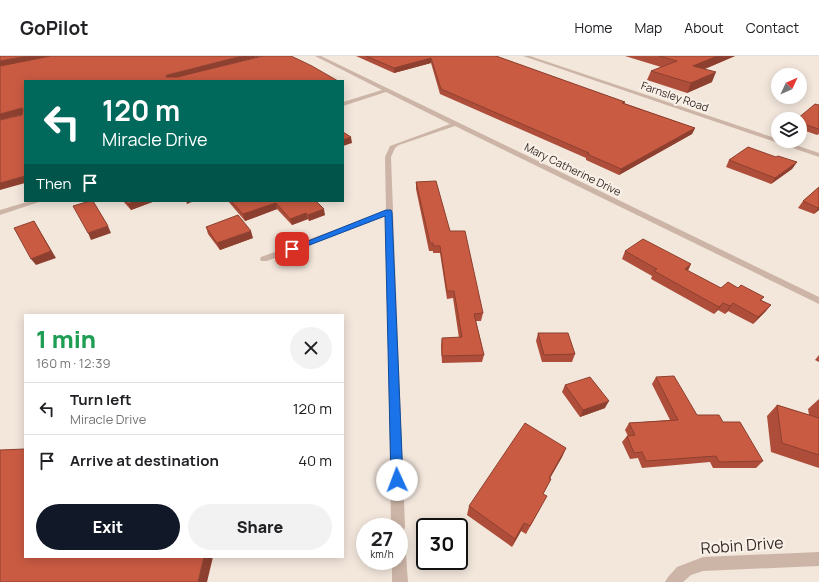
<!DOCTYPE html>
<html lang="en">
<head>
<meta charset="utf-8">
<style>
	body { margin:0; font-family:Manrope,sans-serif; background:#f2f2f2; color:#202124; height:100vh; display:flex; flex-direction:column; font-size:15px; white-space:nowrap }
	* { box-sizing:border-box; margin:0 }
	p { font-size:13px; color:#757577 }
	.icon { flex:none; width:22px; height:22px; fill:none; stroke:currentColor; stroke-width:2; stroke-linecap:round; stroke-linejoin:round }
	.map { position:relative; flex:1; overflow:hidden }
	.details { position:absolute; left:24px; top:258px; width:320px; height:244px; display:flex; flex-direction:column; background:#fff; border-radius:0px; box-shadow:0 2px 10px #0003 }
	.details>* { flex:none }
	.top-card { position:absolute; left:24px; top:24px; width:320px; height:122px; border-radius:0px; box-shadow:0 2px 10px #0003; background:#00695c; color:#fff; overflow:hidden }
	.needle { width:26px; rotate:46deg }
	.controls { position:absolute; left:771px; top:12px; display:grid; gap:8px }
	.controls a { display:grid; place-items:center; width:36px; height:36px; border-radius:50%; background:#fff; box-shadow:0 2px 10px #0003; font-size:20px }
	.speed { position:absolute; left:356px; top:462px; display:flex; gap:8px; font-size:20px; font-weight:700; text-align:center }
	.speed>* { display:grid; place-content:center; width:52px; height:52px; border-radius:50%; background:#fff; box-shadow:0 2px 10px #0003; line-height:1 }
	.speed small { font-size:10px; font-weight:400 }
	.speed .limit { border:2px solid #111; border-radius:6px; background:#fff; color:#111 }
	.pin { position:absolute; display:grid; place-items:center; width:34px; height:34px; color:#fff; margin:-17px; border-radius:8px; box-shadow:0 2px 6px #0006 }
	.me { position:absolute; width:44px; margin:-22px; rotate:358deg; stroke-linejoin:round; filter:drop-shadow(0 0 3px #0008) }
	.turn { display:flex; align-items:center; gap:14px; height:84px; padding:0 12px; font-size:18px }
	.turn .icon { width:52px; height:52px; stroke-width:2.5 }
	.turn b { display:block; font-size:28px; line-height:34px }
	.then { display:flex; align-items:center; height:38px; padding:0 12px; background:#0003; gap:8px; font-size:15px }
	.round { display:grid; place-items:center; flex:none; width:42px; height:42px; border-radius:21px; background:#f2f2f2 }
	.overview { display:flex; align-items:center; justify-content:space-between; height:68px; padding:0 12px }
	h1 { font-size:24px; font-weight:800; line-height:30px; color:#1e9e55 }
	.button { display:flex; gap:8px; margin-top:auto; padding:8px 12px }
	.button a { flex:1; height:46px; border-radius:24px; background:#111827; color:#fff; font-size:16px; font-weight:800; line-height:46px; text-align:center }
	.button a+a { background:#f2f2f2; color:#202124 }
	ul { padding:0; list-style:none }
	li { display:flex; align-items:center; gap:12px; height:52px; padding:0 12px; border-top:1px solid #e0e0e0 }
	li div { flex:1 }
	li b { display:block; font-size:15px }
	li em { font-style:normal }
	header { display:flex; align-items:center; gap:24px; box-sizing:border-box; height:56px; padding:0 20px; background:#fff; border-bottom:1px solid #e0e0e0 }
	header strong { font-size:19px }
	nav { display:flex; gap:22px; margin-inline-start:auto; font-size:14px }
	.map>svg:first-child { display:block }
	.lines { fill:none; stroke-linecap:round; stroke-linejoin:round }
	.minor { fill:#ccb5a7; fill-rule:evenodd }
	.wall { fill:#ae4e3a }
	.shaded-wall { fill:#8d402f }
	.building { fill:#ca5b43; stroke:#8d402f }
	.route { fill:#1a73e8; stroke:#114b97 }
	.labels { text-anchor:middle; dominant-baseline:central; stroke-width:4; stroke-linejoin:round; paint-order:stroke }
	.far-street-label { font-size:11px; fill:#382c28; stroke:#faf1e9 }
	.near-street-label { font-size:16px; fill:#382c28; stroke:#faf1e9 }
</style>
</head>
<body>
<header>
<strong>GoPilot</strong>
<nav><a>Home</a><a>Map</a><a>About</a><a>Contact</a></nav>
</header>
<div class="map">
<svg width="819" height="526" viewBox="0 0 819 526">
	<rect width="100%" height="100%" fill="#f3e7dc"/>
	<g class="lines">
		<!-- minor -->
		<g class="minor">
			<polygon points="315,0 321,0 819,241 819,248 455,70 399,89 395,92 391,101 405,471 403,476 399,478 399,471 391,471 386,160 267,205 261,205 260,203 261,201 386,155 385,101 390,90 450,68 386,36 343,50 343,46 382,34"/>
			<polygon points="523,0 530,0 778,83 778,85 784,85 819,97 819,101"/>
			<polygon points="30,145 42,145 0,159 0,154"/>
			<polygon points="399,492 404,494 406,499 408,526 392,526 392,505 399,505"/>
			<polygon points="819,496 819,510 703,515 691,519 683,526 665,526 668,521 677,511 703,501"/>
		</g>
	</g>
	<!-- wall -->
	<g class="wall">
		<polygon points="356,0 496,0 625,46 624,47 695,72 692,78 619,119 586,104 586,102 440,38 431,7 394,17"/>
		<polygon points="625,0 735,0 705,13 712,26 687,37 647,24 651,15 661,11"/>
		<polygon points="819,49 819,78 817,79 800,73 800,63"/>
		<polygon points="729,104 797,106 792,113 771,128 726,111"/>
		<polygon points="416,126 450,175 483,257 481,265 476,265 484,299 482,306 442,307 441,290 442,282 459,282 453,242 447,243 440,197 433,197 433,195 429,195 416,133"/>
		<polygon points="819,131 819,154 814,158 798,152 803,145"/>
		<polygon points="123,145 155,145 131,154"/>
		<polygon points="228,145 316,145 325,159 309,165 308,163 292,169 277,153 245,165"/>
		<polygon points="206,171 253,182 220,194 208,178"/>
		<polygon points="625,195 691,208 688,215 721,232 738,232 764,241 761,244 771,249 765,256 753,268 728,255 725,258 718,254 714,258 651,223 652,220 622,203"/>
		<polygon points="538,277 575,298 572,306 542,306 536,285"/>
		<polygon points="819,299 819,306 815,304"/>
		<polygon points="656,321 697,359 723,366 763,405 756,412 713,412 710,406 642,412 638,402 630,403 622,386 627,380 628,380 625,374 629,367 670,364 652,328"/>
		<polygon points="565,329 605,352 580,361 562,336"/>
		<polygon points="819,343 819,412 771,396 767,360 777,349 809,359 808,353"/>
		<polygon points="566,392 562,401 550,422 551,423 543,438 542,449 526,478 521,475 512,491 467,459 469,450"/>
	</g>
	<!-- shaded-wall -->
	<g class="shaded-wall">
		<polygon points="27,0 53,0 0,11 0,5"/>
		<polygon points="242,0 262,0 169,24 166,21 167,19"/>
		<polygon points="717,0 735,0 690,19 693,10"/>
		<polygon points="431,2 431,7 394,17 394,12"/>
		<polygon points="716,16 712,26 687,37 691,27"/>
		<polygon points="22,52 25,58 0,64 0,58"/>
		<polygon points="695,72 692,78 619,119 621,113"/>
		<polygon points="351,81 352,87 343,90 343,84"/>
		<polygon points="797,106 792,113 771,128 775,122"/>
		<polygon points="25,120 25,127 0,134 0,127"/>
		<polygon points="135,145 155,145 131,154 128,148"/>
		<polygon points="186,145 194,145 187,148"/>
		<polygon points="276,147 277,153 245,165 243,158"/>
		<polygon points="819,151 819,154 814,158"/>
		<polygon points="324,153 325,159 309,165 308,159"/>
		<polygon points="306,157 308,163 292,169 290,163"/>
		<polygon points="34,165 56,202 36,209 31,203"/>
		<polygon points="108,170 111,177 91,184 88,177"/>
		<polygon points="251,175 253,182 220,194 217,187"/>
		<polygon points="691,208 687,215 685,213"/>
		<polygon points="723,247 718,254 714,258 719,251"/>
		<polygon points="733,247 728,255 725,258 730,250"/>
		<polygon points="771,249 765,256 753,268 758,261"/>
		<polygon points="609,345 605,352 580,361 583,354"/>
		<polygon points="566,392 562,401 545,431 549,422"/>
		<polygon points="524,467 521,475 512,491 515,483"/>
		<polygon points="204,501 213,501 207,526 198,526"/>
	</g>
	<!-- building -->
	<g class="building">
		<polygon points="0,0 27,0 0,5"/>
		<polygon points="51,0 242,0 167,19 166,21 177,21 263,0 291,0 312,10 338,25 25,25 25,120 0,127 0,64 22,59 23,54 22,52 0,58 0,10"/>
		<polygon points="366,0 496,0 580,30 625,46 622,47 695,72 621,113 587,98 589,97 441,33 431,2 394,12"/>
		<polygon points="659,0 717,0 693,10 716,16 691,27 651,15 677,5"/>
		<polygon points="815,48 819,49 819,73 800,67 800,63 797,63"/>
		<polygon points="343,76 351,81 343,84"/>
		<polygon points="748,91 776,101 778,100 797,106 775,122 729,104"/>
		<polygon points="436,125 450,175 465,175 483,257 474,258 484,299 442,300 442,282 462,281 454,235 447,235 440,190 433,190 433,187 430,187 416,126"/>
		<polygon points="819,131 819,151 818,152 803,145"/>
		<polygon points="90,145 93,145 108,170 88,177 73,150"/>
		<polygon points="125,145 135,145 128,148"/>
		<polygon points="231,145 316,145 324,153 308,159 306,157 290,163 276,147 243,158"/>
		<polygon points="238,159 251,175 217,187 206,171"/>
		<polygon points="34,165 51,195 31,203 14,172"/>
		<polygon points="643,183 691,208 685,213 721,232 728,226 738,232 741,229 764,241 760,244 771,249 758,261 733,247 730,250 723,247 719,251 654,215 657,213 625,195"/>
		<polygon points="538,277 568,277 575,298 544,299"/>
		<polygon points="674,320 697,359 719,359 723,366 740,366 763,405 719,406 716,400 646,405 642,396 634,397 627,380 635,379 629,367 678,364 656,321"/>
		<polygon points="590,321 609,345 583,354 565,329"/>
		<polygon points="777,349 819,362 819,399 782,387"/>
		<polygon points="525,367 566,392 549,422 551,423 543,438 547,440 530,470 524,467 515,483 469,450"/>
		<polygon points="25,393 25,501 204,501 198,526 0,526 0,394"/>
	</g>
	<!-- route -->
	<polygon class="route" points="386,154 391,154 392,156 403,424 401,428 397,430 392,428 391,424 385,160 294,195 292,195 288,193"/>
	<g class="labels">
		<!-- far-street labels -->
		<g class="far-street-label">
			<text transform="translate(675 40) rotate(19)">Farnsley Road</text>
			<text transform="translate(573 113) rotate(26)">Mary Catherine Drive</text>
		</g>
		<!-- near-street labels -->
		<g class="near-street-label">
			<text transform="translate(742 489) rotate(-4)">Robin Drive</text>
		</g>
	</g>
</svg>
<div class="controls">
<a><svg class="needle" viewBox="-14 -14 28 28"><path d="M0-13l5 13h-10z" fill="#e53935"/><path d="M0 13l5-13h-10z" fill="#757577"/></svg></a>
<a><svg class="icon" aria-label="layers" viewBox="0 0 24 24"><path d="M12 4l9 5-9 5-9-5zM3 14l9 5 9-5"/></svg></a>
</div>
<div class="speed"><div>27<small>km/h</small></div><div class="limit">30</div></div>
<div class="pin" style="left:292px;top:193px;background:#d93025"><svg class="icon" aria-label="arrive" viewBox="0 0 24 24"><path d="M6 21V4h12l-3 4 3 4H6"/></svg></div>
<svg class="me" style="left:397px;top:424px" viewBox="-20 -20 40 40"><circle r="19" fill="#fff"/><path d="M0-13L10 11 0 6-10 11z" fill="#1a73e8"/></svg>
<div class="top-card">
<div class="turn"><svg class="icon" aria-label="left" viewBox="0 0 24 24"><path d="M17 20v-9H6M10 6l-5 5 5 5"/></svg><div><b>120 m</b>Miracle Drive</div></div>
<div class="then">Then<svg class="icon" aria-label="arrive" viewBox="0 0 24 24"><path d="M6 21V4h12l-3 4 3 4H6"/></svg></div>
</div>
<section class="details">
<div class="overview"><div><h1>1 min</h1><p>160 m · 12:39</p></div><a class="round"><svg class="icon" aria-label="close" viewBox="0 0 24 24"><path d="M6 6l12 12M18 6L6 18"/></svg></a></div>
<ul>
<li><svg class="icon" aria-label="left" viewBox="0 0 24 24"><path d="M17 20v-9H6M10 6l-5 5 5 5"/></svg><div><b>Turn left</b><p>Miracle Drive</p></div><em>120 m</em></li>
<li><svg class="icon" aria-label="arrive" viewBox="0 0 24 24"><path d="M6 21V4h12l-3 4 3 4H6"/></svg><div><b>Arrive at destination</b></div><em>40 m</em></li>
</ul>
<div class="button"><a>Exit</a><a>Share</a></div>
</section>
</div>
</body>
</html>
